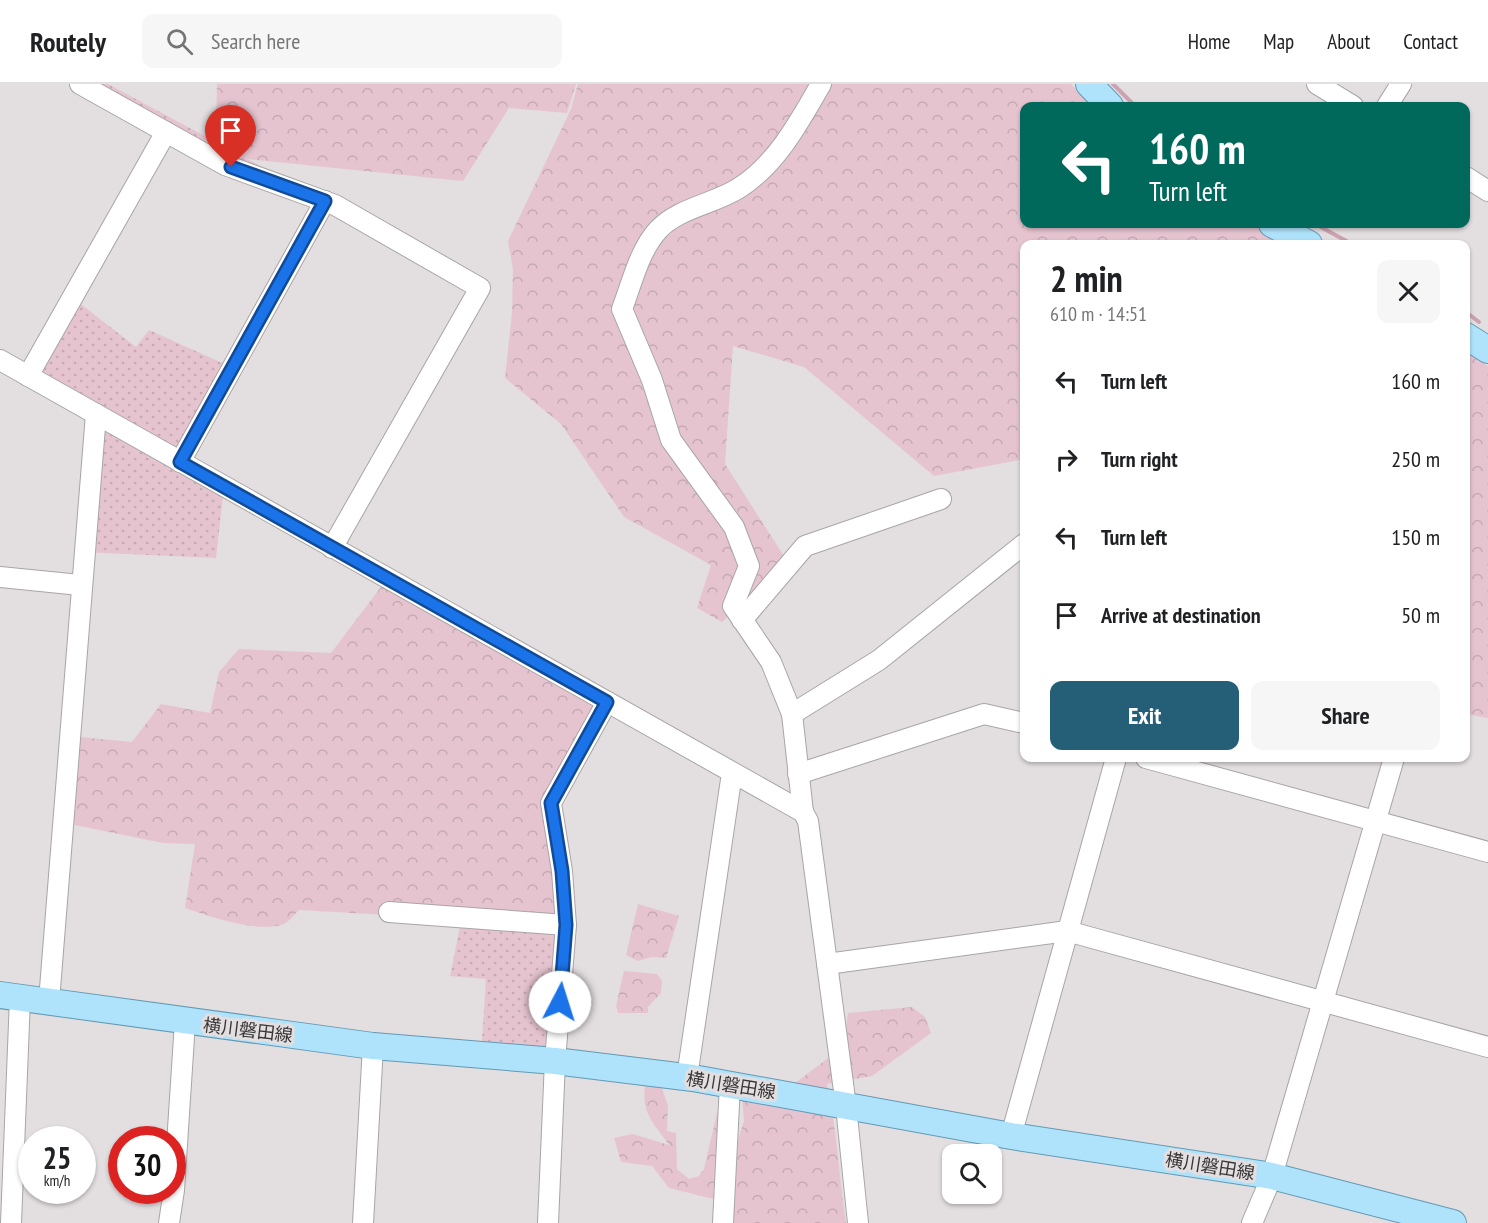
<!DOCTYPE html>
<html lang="en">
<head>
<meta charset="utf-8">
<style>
	body { margin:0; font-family:"PT Sans Narrow","Noto Sans JP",sans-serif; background:#f6f6f6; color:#202124; height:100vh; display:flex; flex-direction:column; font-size:22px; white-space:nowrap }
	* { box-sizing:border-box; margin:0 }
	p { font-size:20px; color:#757577 }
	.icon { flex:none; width:33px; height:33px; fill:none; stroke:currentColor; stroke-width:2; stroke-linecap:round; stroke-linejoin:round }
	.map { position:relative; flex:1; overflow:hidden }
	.side { position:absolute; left:1020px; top:156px; width:450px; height:522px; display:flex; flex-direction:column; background:#fff; border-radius:12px; box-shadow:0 2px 4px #0004 }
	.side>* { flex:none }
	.guide { position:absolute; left:1020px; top:18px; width:450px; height:126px; border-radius:12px; box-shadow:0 2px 4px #0004; background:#00695c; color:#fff; overflow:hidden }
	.controls { position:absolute; left:942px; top:1060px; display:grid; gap:12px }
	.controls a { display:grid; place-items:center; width:60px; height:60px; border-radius:12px; background:#fff; box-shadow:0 2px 4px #0004; font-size:30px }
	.speed { position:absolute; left:18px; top:1042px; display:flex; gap:12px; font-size:30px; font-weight:700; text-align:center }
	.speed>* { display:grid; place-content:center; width:78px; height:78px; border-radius:50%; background:#fff; box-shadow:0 2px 4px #0004; line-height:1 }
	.speed small { font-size:15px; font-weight:400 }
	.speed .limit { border:9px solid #d22; background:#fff; color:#111 }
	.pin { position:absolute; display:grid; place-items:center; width:51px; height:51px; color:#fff; margin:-62px -26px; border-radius:50% 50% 50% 0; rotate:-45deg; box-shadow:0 0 6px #0007 }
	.pin .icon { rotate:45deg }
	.me { position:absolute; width:66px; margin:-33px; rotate:5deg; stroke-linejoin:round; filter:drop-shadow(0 0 4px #0008) }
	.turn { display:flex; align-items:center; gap:21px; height:126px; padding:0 30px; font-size:27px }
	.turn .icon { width:78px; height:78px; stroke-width:2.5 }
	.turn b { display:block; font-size:42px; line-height:51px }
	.round { display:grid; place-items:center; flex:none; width:63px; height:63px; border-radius:12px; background:#f6f6f6 }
	.summary { display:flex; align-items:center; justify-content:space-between; height:102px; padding:0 30px }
	h1 { font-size:36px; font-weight:800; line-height:45px }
	.action { display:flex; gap:12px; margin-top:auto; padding:12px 30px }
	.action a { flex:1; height:69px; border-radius:12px; background:#245e77; color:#fff; font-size:24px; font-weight:800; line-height:69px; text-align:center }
	.action a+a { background:#f6f6f6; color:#202124 }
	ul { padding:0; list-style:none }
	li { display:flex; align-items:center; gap:18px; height:78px; padding:0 30px }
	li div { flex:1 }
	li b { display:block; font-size:22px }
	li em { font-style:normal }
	header { display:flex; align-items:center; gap:36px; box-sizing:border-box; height:84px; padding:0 30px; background:#fff; border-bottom:2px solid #e0e0e0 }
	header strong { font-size:28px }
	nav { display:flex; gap:33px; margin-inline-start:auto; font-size:21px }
	.search { width:420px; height:54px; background:#f6f6f6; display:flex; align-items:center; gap:15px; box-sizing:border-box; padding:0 21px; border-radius:12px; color:#757577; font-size:22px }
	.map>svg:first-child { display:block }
	.green { fill:url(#green-dots) }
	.forest { fill:url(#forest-crowns) }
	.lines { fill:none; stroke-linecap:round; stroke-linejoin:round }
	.stream { stroke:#cda2b2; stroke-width:4 }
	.minor-casing { stroke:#a9a5a6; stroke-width:22 }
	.major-casing { stroke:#629ab4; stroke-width:28 }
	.minor { stroke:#fff; stroke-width:20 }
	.major { stroke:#afe3fb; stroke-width:26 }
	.route-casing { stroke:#114b97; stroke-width:15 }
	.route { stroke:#1a73e8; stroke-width:10 }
	.labels { text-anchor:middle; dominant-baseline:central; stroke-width:6; stroke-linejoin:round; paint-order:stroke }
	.street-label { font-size:18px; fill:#373535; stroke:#e3dee0 }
</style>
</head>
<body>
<header>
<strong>Routely</strong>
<div class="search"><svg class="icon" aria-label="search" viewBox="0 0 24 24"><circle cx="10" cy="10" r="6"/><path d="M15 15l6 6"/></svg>Search here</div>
<nav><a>Home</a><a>Map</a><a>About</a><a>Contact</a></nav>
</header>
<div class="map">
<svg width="1488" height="1139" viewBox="0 0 1488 1139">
	<defs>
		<pattern id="green-dots" width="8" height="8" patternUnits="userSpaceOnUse" patternTransform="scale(1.5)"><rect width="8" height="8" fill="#e5c4d0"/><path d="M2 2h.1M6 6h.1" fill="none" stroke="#c5a9b3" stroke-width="1.8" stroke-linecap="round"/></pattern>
		<pattern id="forest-crowns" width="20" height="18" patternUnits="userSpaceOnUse" patternTransform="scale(1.5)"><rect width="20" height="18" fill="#e5c4d0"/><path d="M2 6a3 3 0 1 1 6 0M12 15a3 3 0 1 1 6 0" fill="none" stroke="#c5a9b3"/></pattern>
	</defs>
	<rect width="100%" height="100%" fill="#e3dee0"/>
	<!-- green -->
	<g class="green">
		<polygon points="81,0 108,0 325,117 231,83"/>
		<polygon points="73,214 136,263 149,246 231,283 180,377 224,403 216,474 83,468 96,330 28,292"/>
		<polygon points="462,833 559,848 554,965 482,957 486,895 450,892"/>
	</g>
	<!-- forest -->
	<g class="forest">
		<polygon points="217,0 576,0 567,29 509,24 463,97 208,71 197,65 216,42"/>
		<polygon points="578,0 1071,0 1092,22 1024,22 1024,140 1254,140 1290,160 1024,160 1024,375 934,392 804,283 733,262 725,380 789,480 754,517 735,526 722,538 697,524 711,481 624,433 561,340 505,294 512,229 513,185 508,157 571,25"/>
		<polygon points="1466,268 1488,282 1488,634 1466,630"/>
		<path d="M387,495L604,625L557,697L566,841L299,826C294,831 288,839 281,841C255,848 211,833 185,824L195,760L163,759L55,737L69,652L132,658L161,620L210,629L219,588L239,565L331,569Z"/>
		<polygon points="638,820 679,832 666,874 652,873 638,877 626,871"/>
		<polygon points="624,887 657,890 662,897 661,909 648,923 648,929 618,929 616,922"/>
		<path d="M912,923L925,933L931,949L872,992L827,1000C837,1046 839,1093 846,1139H726L718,1116L669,1104L652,1082L621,1078L614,1054L633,1050L669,1061C654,1039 641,1030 645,1001L660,1000L668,1021L667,1047L676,1049L677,1085L689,1095L699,1092L704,1085L717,1029H724L725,1096L744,1037L742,1012L791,1002L827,975L844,957L848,929Z"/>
	</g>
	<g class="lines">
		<!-- stream -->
		<g class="stream">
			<polyline points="1113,0 1135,22"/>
			<polyline points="1315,140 1352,160"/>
			<polyline points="1466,228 1479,238"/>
		</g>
		<defs>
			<g id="minor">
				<polyline points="80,0 225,81 335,121 480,204 332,464"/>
				<polyline points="1317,0 1353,22"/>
				<polyline points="1387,22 1401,0"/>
				<polyline points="1466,93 1488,107"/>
				<polyline points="0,276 803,728 808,737 846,1022 858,1139"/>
				<polyline points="28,292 166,48"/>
				<polyline points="180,378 325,117"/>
				<polyline points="0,493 80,501"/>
				<polyline points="742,536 805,462 941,415"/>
				<polyline points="792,630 879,576 1024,460"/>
				<polyline points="1146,674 1488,768"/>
				<polyline points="798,690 984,630 1024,639"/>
				<path d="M803,728L792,630L771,578L733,522L749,482L734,443L671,356L652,296L622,225C632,199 639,167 658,146C678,124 714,120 739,104C776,81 800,37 821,0"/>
				<polyline points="389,828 566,841"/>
				<polyline points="827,880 1067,847 1488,963"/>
				<polyline points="49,917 96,330"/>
				<polyline points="687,993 732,689"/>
				<polyline points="1011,1052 1116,674"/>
				<polyline points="11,1139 20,914"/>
				<polyline points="169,1139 174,1106 185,938"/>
				<polyline points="363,1139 373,962"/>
				<polyline points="548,1139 555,977 566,841 562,787 551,719 607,618"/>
				<polyline points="723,1139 730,1000"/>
				<polyline points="1252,1139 1272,1092 1394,674"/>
			</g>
			<g id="major">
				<polyline points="1089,0 1110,22"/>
				<polyline points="1272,140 1309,160"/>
				<polyline points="1466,252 1488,266"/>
				<polyline points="0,911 373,962 555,977 693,994 1011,1052 1272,1092 1453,1139"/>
			</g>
		</defs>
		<!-- minor casing -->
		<use href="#minor" class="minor-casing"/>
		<!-- major casing -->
		<use href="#major" class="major-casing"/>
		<!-- minor -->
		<use href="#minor" class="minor"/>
		<!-- major -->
		<use href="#major" class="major"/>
	</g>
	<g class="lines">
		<defs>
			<polyline id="route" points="231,83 325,117 180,378 607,618 551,719 562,787 566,841 560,918"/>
		</defs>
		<!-- route casing -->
		<use href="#route" class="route-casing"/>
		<!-- route -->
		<use href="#route" class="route"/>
	</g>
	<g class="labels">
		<!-- street labels -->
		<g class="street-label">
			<text transform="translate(248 946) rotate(7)">横川磐田線</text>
			<text transform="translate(731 1001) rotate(9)">横川磐田線</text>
			<text transform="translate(1210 1082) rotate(9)">横川磐田線</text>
		</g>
	</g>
</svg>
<div class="controls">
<a><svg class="icon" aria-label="search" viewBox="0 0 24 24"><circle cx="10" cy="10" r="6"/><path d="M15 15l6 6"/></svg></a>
</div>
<div class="speed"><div>25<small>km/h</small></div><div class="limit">30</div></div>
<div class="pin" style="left:231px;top:83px;background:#d93025"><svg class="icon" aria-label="arrive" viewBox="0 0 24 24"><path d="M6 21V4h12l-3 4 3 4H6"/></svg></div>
<svg class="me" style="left:560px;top:918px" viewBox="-20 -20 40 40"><circle r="19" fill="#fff"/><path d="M0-13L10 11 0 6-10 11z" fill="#1a73e8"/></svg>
<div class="guide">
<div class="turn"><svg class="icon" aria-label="left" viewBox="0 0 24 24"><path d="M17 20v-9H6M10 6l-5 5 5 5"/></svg><div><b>160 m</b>Turn left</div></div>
</div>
<section class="side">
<div class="summary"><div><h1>2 min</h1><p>610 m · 14:51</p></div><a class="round"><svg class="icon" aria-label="close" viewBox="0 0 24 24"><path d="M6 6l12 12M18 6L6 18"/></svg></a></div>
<ul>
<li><svg class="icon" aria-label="left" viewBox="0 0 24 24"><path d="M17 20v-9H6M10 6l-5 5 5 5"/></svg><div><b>Turn left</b></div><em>160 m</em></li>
<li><svg class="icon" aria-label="right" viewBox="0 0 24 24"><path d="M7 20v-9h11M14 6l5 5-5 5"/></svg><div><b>Turn right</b></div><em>250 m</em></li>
<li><svg class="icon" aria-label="left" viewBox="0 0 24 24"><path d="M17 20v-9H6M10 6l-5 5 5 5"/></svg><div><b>Turn left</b></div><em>150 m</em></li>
<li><svg class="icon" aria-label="arrive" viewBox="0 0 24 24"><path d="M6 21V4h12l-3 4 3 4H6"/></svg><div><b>Arrive at destination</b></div><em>50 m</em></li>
</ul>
<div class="action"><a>Exit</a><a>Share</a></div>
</section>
</div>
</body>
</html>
